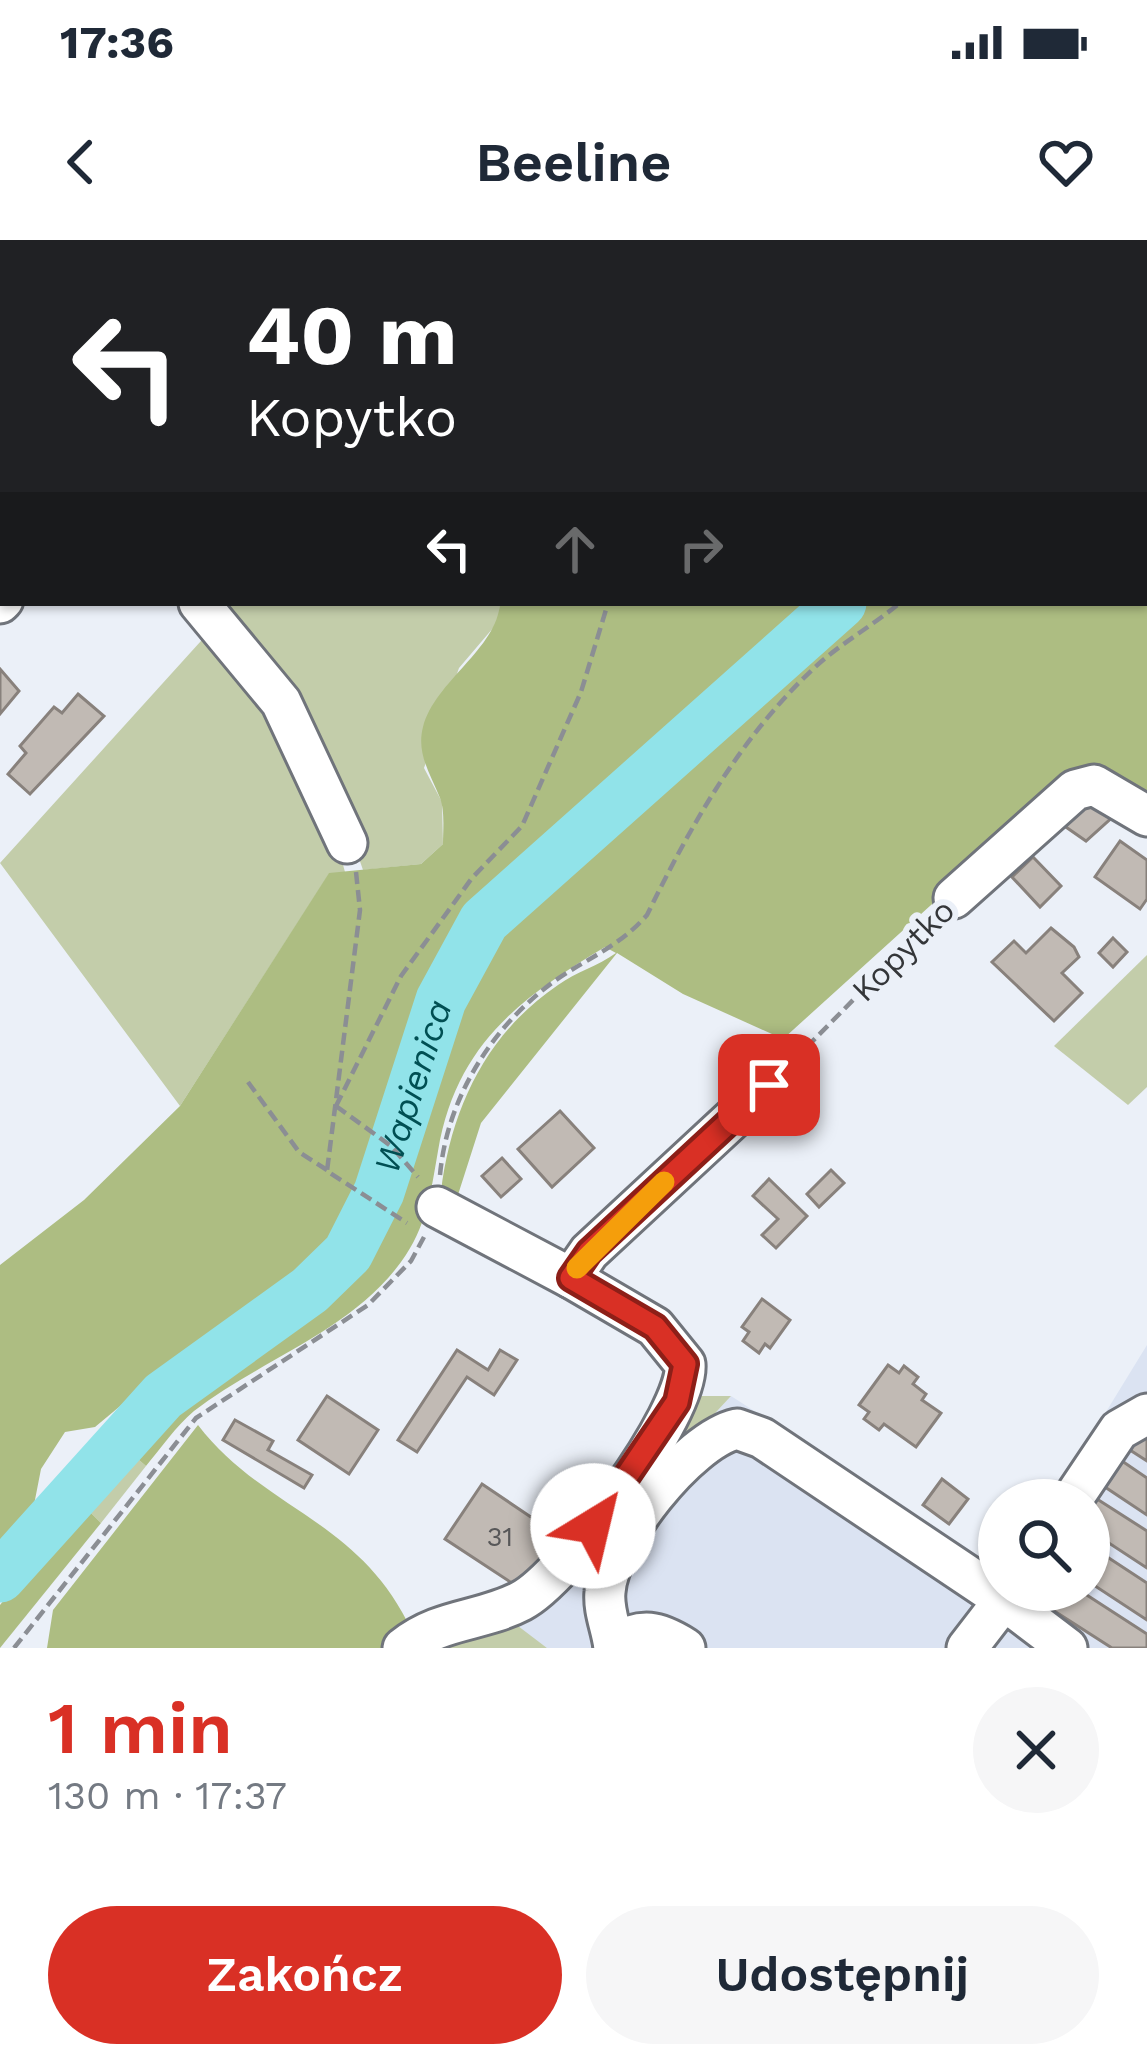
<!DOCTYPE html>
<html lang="pl">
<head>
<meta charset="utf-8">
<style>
	body { margin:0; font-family:"Work Sans",sans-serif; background:#f6f6f7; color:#1f2937; height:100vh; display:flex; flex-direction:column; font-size:45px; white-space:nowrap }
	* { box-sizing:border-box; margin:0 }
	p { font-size:39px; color:#747a83 }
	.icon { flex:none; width:66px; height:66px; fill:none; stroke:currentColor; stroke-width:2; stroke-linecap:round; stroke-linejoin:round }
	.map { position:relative; height:1408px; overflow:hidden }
	.sheet { display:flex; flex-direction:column; background:#fff; flex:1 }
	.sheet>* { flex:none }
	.banner { position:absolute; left:0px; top:0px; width:1149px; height:366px; box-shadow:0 3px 9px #0004; background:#202124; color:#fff; overflow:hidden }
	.buttons { position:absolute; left:978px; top:1239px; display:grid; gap:24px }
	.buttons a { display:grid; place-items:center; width:132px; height:132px; border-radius:50%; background:#fff; box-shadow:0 3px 9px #0004; font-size:60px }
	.pin { position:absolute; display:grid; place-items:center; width:102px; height:102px; color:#fff; margin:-51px; border-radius:24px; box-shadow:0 6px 18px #0006 }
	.me { position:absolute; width:132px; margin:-66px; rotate:36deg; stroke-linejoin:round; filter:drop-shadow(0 0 9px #0008) }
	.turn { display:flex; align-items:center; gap:42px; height:252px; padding:0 48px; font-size:54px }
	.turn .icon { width:156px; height:156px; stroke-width:2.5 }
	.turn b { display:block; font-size:84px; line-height:102px }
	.lanes { display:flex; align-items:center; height:114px; padding:0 48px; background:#0003; justify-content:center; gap:60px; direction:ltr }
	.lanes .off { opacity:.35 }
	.round { display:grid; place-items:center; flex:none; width:126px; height:126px; border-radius:63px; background:#f6f6f7 }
	.head { display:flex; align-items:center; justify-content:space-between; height:204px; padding:0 48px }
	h1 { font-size:72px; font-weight:600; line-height:90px; color:#d93025 }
	.action { display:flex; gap:24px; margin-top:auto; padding:24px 48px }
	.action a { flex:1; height:138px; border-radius:72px; background:#d93025; color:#fff; font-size:48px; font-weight:600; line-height:138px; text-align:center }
	.action a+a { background:#f6f6f7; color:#1f2937 }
	.status { display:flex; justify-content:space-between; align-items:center; height:84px; padding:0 60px; background:#fff; direction:ltr }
	.status svg { height:33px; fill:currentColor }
	header { display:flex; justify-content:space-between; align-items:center; height:156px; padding:0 48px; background:#fff; font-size:54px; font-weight:600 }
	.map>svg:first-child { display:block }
	.built { fill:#dbe3f2 }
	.green { fill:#c3cdaa }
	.forest { fill:#adbd82 }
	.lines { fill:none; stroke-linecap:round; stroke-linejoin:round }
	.river { stroke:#91e3e9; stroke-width:51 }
	.building { fill:#c1bab4; stroke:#88817c; stroke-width:3 }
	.minor-casing { stroke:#70747b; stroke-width:45 }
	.path { stroke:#8b8e94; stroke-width:4.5; stroke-dasharray:12 6; stroke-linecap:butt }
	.minor { stroke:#fff; stroke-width:39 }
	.route-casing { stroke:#8d1f18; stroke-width:30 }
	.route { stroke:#d93025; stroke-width:21 }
	.slow { stroke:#f59e0b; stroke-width:21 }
	.labels { text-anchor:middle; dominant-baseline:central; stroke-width:12; stroke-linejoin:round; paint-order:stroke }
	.number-label { font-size:27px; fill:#575758 }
	.street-label { font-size:33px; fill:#343639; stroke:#ebf0f8 }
	.water-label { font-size:36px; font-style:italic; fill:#004f53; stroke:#ebf0f8 }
</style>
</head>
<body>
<div class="status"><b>17:36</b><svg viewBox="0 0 49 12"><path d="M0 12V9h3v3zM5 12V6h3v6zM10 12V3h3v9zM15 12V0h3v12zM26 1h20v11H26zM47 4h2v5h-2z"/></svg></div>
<header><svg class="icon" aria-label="back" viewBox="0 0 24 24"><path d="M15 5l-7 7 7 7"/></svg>Beeline<svg class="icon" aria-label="heart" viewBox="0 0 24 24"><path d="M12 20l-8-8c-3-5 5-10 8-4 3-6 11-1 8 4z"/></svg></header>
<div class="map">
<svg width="1147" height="1408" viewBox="0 0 1147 1408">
	<rect width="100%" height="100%" fill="#ebf0f8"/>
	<!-- built -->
	<polygon class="built" points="1147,1105 1147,1408 547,1408 517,1387 731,1156 999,1329 999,1350 1089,1350 1089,1260 1052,1260"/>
	<!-- green -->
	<g class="green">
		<polygon points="208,363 500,363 499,381 459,428 424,528 442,562 443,604 421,624 363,630 352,598"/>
		<path d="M210,391C268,463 322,541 345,632L329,634L180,866L0,623Z"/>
		<polygon points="1147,715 1147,847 1128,865 1054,806"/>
		<polygon points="695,1156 731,1156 518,1386 547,1408 416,1408 511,1378"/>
		<polygon points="132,1214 146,1226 101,1283 88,1270"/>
	</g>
	<!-- forest -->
	<g class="forest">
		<polygon points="470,0 1147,0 1147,99 1146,3"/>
		<path d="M1147,140V562L1069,540L783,799L683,754L617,713L481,883L456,961L441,952C451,868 487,793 558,745C576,732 598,726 616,713L605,707C520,758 456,805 438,911C431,951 427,987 401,1022C351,1091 260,1120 194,1171C176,1186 161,1208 146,1226L132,1214L175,1166L321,1061L371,1008L385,982L432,820L483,710L509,678L570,631L864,363H1146Z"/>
		<path d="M500,363H820L486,655L461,687L428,752L357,961L324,1016L185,1112L95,1187L65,1192L41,1229L33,1270L0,1307V1025L84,960L180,866L329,633L421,624L443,604C443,590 445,571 440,558C431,535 416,514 423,487C435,441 497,409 500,363Z"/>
		<path d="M198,1185C264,1271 359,1278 412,1391L394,1408H47L53,1370Z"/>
		<polygon points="88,1270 101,1283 0,1408 0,1365 61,1290"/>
	</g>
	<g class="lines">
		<!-- river -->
		<g class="river">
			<polyline points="1146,113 1147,113"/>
			<path id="s1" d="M0,1337L163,1156L310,1050L348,1013L379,952L441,760L484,681L841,363"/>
		</g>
	</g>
	<!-- building -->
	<g class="building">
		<polygon points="0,429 19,451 0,474"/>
		<polygon points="78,454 104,476 30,554 8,534 26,513 20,506 54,467 62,473"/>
		<polygon points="1094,556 1117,573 1086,601 1063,585"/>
		<polygon points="1120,601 1147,620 1147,659 1140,669 1095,637"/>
		<polygon points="1033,617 1061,646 1040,667 1012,637"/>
		<polygon points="1051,688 1074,707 1079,717 1062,733 1082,753 1054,781 992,722 1014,701 1026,713"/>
		<polygon points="1113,698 1127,712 1113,727 1099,713"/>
		<polygon points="560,871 594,908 552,947 518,909"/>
		<polygon points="502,918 521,939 501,957 482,936"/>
		<polygon points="831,930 844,943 819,967 807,954"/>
		<polygon points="769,939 807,976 776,1008 762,995 778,979 753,956"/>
		<polygon points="762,1059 790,1080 770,1108 765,1104 759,1113 743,1101 749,1092 742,1087"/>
		<polygon points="457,1110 488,1130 500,1110 517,1120 494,1155 467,1137 417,1212 398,1200"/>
		<polygon points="888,1125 899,1133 904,1126 918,1137 913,1144 926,1154 922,1160 941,1173 916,1207 884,1184 879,1190 864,1179 869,1172 859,1165"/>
		<polygon points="327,1156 378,1190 349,1234 298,1200"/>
		<polygon points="235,1180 273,1201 268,1210 312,1235 304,1248 223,1200"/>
		<polygon points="1147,1185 1147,1221 1130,1210"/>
		<polygon points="1122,1221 1147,1238 1147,1275 1105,1247"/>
		<polygon points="942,1239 968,1259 949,1284 923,1265"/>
		<polygon points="482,1244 556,1294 545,1310 548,1317 521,1349 445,1299"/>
		<polygon points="1097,1259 1147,1291 1147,1328 1089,1290 1089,1272"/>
		<polygon points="1089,1305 1147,1343 1147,1380 1089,1342"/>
		<polygon points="1039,1350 1079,1350 1147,1394 1147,1408 1112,1408 1034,1358"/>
	</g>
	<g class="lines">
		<defs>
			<g id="minor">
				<polyline points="266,0 268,3"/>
				<polyline points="0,137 3,140"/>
				<polyline points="0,363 3,360"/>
				<polyline points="199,363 281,462 347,603"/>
				<polyline points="954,658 1075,550 1094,545 1147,576"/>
				<polyline points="437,967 571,1038"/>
				<polyline points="1072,1260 1119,1190 1147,1174"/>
				<path d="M614,1404C642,1387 658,1391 685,1408"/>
				<path d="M403,1408C440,1378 481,1382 521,1361C565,1339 690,1172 685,1124L655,1087L571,1038L589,1012L769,845"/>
				<path d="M614,1408C612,1389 603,1371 605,1352C608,1302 688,1200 737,1189L762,1198L1004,1360L1011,1350"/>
				<polyline points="967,1408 1004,1360 1067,1408"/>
			</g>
		</defs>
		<!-- minor casing -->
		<use href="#minor" class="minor-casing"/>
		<!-- path -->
		<g class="path">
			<polyline points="927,3 928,0"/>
			<polyline points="1146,188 1147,188"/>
			<polyline points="356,632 360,670 327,931 407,983"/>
			<polyline points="794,820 929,683"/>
			<polyline points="248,842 299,912 327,930"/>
			<polyline points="336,866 401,736 472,638 522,586 581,452 608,363"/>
			<polyline points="336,866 391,906 418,937"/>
			<path d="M440,935C447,857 493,785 556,740C588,718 620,706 647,675C690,587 739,499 812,430C838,405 872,386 900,363"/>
			<polyline points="14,1408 196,1178 368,1065 411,1021 424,997"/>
		</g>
		<!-- minor -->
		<use href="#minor" class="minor"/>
	</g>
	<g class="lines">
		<defs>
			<polyline id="route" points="593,1286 677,1162 685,1124 655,1087 571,1038 589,1012 769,845"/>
		</defs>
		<!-- route casing -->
		<use href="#route" class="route-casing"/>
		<!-- route -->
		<use href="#route" class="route"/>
		<!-- slow -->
		<polyline class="slow" points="577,1028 664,942"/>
	</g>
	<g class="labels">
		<!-- number labels -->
		<g class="number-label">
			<text x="500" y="1297">31</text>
		</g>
		<!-- street labels -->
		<g class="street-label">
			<text transform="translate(903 710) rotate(-45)">Kopytko</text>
		</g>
		<!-- water labels -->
		<g class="water-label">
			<text stroke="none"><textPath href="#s1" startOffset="657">Wapienica</textPath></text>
		</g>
	</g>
</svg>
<div class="buttons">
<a><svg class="icon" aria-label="search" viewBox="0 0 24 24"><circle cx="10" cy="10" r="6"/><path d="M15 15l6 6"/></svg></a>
</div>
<div class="pin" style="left:769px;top:845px;background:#d93025"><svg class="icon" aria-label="arrive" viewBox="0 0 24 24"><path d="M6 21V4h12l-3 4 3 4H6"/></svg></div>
<svg class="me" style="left:593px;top:1286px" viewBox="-20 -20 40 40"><circle r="19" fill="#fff"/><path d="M0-13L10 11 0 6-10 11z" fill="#d93025"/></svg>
<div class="banner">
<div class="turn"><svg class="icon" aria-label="left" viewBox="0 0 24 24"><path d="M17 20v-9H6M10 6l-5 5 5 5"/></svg><div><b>40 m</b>Kopytko</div></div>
<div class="lanes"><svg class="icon" aria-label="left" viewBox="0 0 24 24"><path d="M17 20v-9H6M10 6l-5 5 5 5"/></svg><svg class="icon off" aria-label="ahead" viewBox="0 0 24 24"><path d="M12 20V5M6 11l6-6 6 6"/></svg><svg class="icon off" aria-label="right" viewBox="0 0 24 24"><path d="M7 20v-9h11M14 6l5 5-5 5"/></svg></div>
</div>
</div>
<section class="sheet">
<div class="head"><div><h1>1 min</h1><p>130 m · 17:37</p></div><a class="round"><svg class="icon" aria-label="close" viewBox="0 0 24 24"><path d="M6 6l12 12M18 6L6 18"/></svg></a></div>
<div class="action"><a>Zakończ</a><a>Udostępnij</a></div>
</section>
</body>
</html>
